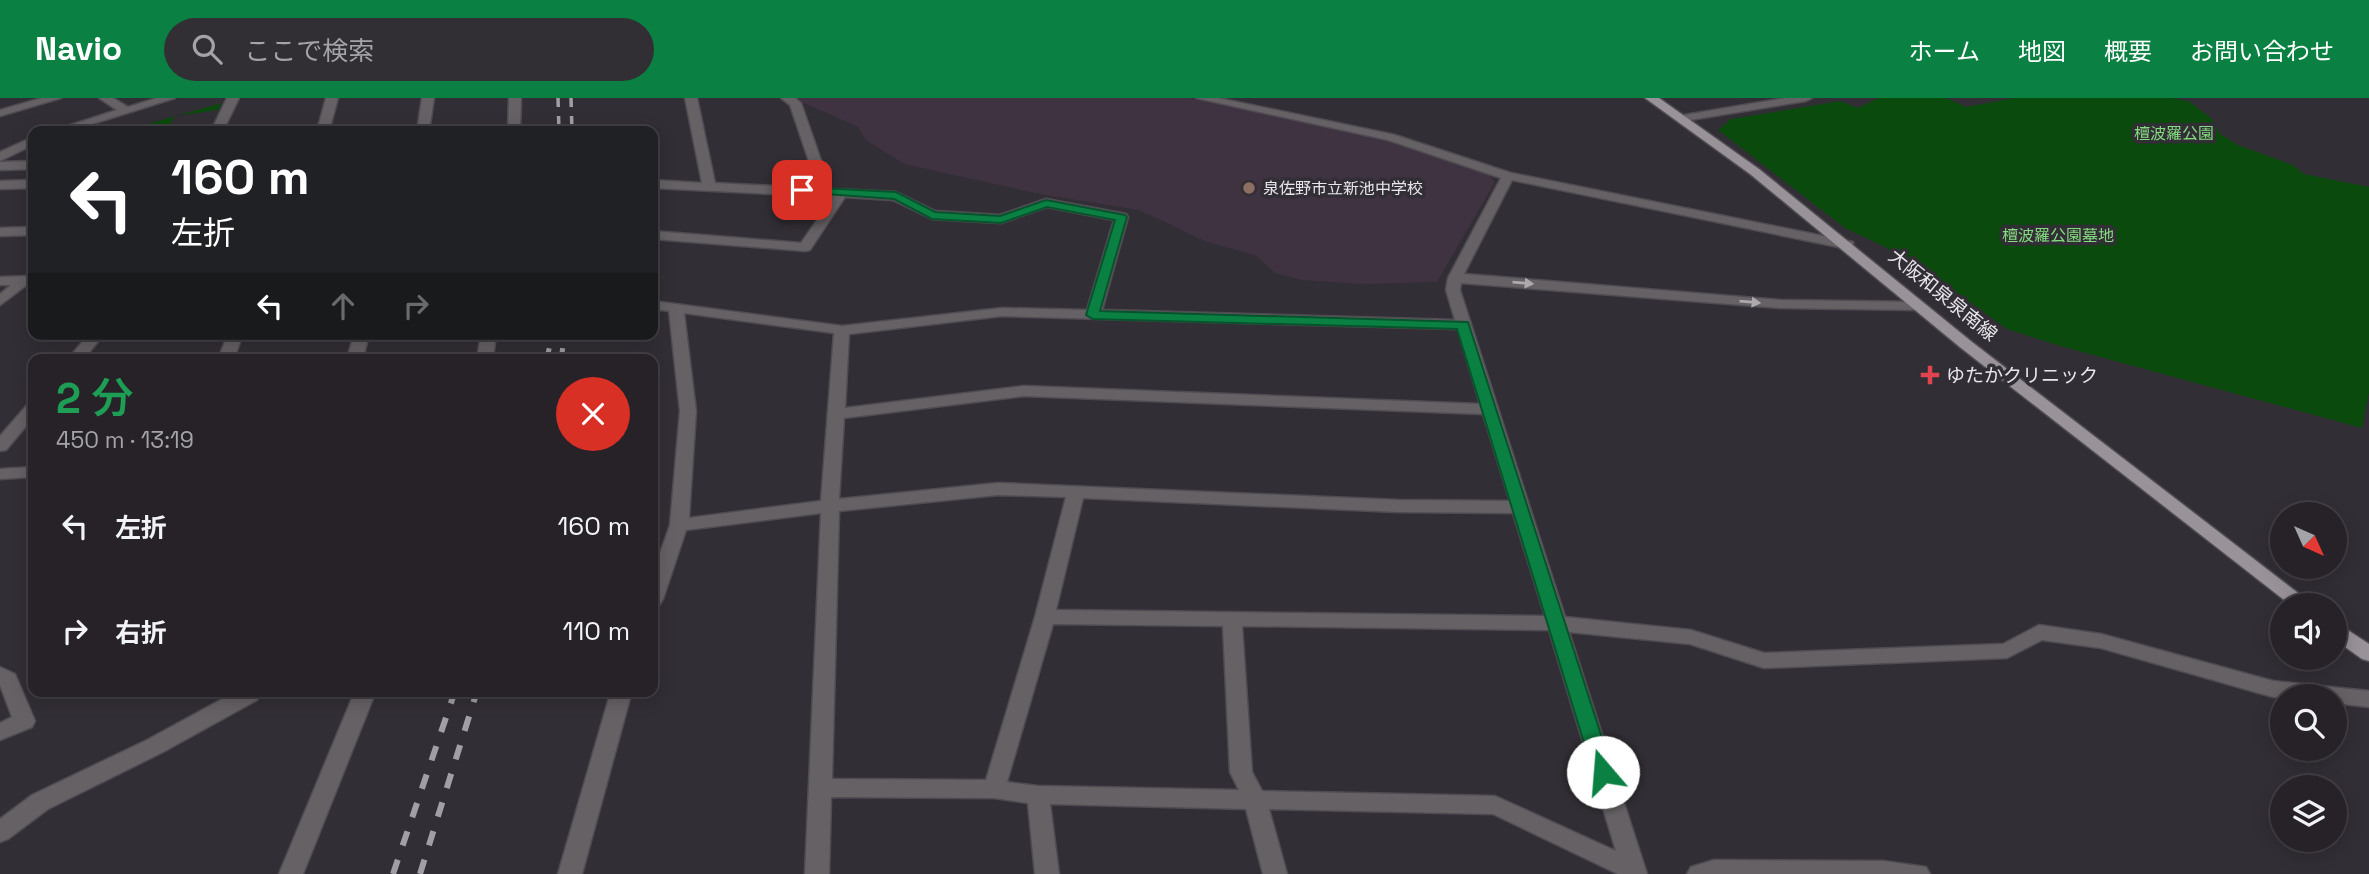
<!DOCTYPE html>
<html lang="ja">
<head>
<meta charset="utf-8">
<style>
	body { margin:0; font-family:"Space Grotesk","Noto Sans JP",sans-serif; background:#322f34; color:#f1f3f6; height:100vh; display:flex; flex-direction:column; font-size:26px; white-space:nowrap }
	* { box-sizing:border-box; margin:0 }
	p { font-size:23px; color:#a4a4a8 }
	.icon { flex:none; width:38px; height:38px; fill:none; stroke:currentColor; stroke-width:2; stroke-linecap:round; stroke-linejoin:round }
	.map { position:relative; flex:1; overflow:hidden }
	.details { position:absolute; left:28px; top:256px; width:630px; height:343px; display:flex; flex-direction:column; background:#262228; border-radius:14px; box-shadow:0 4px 18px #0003,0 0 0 2px #423f45 }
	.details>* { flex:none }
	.guide { position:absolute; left:28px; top:28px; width:630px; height:214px; border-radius:14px; box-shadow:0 4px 18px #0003,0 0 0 2px #423f45; background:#202124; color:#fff; overflow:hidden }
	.needle { width:46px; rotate:135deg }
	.buttons { position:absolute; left:2270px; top:404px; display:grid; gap:14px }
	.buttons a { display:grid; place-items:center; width:77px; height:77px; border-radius:50%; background:#262228; box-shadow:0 4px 18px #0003,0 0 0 2px #423f45; font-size:35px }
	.pin { position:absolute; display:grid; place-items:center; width:60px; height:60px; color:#fff; margin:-30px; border-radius:14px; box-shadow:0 4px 10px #0006 }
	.me { position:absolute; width:77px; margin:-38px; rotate:342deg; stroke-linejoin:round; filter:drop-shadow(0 0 5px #0008) }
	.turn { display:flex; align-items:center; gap:24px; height:147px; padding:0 28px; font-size:32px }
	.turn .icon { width:91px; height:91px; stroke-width:2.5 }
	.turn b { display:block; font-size:49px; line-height:60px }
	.lanes { display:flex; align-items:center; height:66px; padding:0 28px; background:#0003; justify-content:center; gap:35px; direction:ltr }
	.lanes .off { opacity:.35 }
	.round { display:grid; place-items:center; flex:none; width:74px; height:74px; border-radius:37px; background:#322f34 }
	.overview { display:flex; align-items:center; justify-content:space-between; height:119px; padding:0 28px }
	h1 { font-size:42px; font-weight:600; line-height:52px; color:#1e9e55 }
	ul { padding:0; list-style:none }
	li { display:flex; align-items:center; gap:21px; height:105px; padding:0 28px }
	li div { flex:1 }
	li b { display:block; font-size:26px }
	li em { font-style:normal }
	header { display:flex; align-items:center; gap:42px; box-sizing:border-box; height:98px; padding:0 35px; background:#0b8043; color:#fff }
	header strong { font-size:33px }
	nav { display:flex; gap:38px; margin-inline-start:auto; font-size:24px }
	.search { width:490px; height:63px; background:#322f34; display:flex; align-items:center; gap:18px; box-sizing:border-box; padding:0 24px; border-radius:38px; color:#a4a4a8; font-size:26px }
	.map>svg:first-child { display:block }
	.education { fill:#3f3241 }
	.green { fill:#0a4a0c }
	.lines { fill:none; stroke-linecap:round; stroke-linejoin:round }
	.minor-casing { stroke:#4f4b52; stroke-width:3 }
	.tertiary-casing { stroke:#4f4b52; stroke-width:3 }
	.primary-casing { stroke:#4f4b52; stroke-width:3 }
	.minor { fill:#656164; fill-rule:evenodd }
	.tertiary { fill:#656164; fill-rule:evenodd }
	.primary { fill:#999298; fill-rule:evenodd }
	.rail-far2 { stroke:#a19ea4; stroke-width:3.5; stroke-dasharray:9 9; stroke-linecap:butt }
	.rail-far1 { stroke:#a19ea4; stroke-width:5; stroke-dasharray:11 11; stroke-linecap:butt }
	.rail { stroke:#a19ea4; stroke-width:6; stroke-dasharray:15 15; stroke-linecap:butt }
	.oneway { fill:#adaaae }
	.route { fill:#0b8043; stroke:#07532c; stroke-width:2 }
	.education-dot { fill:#8d6e63; stroke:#322e35; stroke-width:2.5 }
	.health-dot { fill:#e0444e; stroke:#322e35; stroke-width:2.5 }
	.labels { text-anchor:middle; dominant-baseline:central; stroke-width:7; stroke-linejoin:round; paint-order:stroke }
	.far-park-label { font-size:16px; fill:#83dc7f; stroke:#322e35 }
	.far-poi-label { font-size:16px; fill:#e8e6eb; stroke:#322e35; text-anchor:start }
	.street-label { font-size:19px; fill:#e8e6eb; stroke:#322e35 }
	.poi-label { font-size:19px; fill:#e8e6eb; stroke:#322e35; text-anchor:start }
</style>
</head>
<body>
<header>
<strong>Navio</strong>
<div class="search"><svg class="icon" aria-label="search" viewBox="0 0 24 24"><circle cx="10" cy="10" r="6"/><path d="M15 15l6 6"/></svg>ここで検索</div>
<nav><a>ホーム</a><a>地図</a><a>概要</a><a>お問い合わせ</a></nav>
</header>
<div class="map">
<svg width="2369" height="776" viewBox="0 0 2369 776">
	<rect width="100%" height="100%" fill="#322e35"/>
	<!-- education -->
	<polygon class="education" points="798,0 1188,0 1393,42 1487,75 1495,84 1437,184 1362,186 1302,182 1275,175 1255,157 1207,144 1139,112 1040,96 904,66 866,42 858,29 804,5"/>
	<!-- green -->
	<g class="green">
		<polygon points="1879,0 1946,0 1966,9 2014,0 2173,0 2190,4 2211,20 2220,36 2238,47 2293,67 2304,76 2369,89 2369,294 2362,330 2060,248 2007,231 1910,161 1845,130 1718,32 1731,21 1840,3 1858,10"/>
		<polygon points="222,5 218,12 175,18 166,33 123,33"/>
	</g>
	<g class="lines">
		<defs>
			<g id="minor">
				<polygon points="42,0 61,0 0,18 0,12"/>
				<polygon points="99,0 113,0 128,9 157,0 175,0 70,33 52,33 117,12"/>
				<polygon points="227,0 239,0 223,33 211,33"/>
				<polygon points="326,0 338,0 329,33 317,33"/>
				<polygon points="422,0 434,0 429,33 417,33"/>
				<polygon points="509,0 521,0 520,33 508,33"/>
				<path d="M685,0H697L715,85L818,90L790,7L781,0H795L801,5L831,91L896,94L935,113L1000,117L1046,101L1126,116L1128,119L1102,212L1455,222L1446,192L1448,180L1501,80L1388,42L1196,0H1218L1395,37L1511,75L1853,144V150L1848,151L1512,82L1464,176L1781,202L1918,204L1925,208L1918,212L1781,210L1461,185L1460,192L1565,519L1691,532L1764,555L2003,546L2039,527L2101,536L2273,583L2369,593V609L2334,605V598L2273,599L2101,550L2042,542L2007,560L1764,570L1690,546L1569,534L1647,776H1618L1493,716L1269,711L1287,776H1263L1246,711L1050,706L1059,776H1035L1028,705L994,700L831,699L829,776H805L821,415L686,432L663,501L660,506L653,508V475L670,427L680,313L669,213L653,211V203L842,228L1002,210L1087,212L1114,122L1047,109L1001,125L932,121L893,102L845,99L810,152L805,153L653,141V133L801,145L833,99L653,90V82L702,85ZM684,215L834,235L821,403L689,420L696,313ZM1002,218L1458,231L1480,306L1024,288L845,310L849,236ZM1024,298L1483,316L1510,403L1398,402L998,385L839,401L844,320ZM998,397L1066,399L1035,519L986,682L832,681L839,413ZM1083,400L1398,414L1513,415L1545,518L1056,512ZM1053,526L1223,528L1230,674L1239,692L1038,688L1007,684ZM1242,528L1549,532L1616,753L1495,698L1262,693L1252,674Z"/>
				<polygon points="33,39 33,47 0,63 0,54"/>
				<polygon points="33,63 33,71 0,72 0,64"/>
				<polygon points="33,82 33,90 0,91 0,83"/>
				<polygon points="33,129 33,137 0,138 0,130"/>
				<polygon points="33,178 33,186 28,186 0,207 0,196 11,187 0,187 0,179"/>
				<polygon points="89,236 104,236 84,261 68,261"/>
				<polygon points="228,236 243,236 234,261 218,261"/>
				<polygon points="354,236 369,236 363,261 347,261"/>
				<polygon points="481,236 496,236 493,261 477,261"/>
				<polygon points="33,305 33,320 6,352 0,353 0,338 27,307"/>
				<polygon points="33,369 33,379 0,381 0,371"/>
				<polygon points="0,569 15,576 35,623 32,629 0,642 0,625 12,619 0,587"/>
				<polygon points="237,593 259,593 260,596 257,602 163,654 48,711 8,741 0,744 0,721 32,697 147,642"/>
				<polygon points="355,593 376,593 303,776 279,776"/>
				<polygon points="611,593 632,593 582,776 558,776"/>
				<polygon points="1714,762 1883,763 1926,769 1930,776 1687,776 1691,769"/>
			</g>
			<polygon id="tertiary" points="1786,0 1812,0 1806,3 1684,23 1678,20 1684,17"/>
			<g id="primary">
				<polygon points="1645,0 1659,0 1759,71 1972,244 2315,508 2292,508 1961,250 1750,76"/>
				<polygon points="2334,523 2369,546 2369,563 2362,561 2334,541"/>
			</g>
		</defs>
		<!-- minor casing -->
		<use href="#minor" class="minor-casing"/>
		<!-- tertiary casing -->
		<use href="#tertiary" class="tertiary-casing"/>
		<!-- primary casing -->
		<use href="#primary" class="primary-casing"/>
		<!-- minor -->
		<use href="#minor" class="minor"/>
		<!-- tertiary -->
		<use href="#tertiary" class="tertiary"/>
		<!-- primary -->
		<use href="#primary" class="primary"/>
		<!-- rail-far2 -->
		<g class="rail-far2">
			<polyline points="558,0 559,33"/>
			<polyline points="571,0 572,33"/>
		</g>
		<!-- rail-far1 -->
		<g class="rail-far1">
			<polyline points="547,261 552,236"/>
			<polyline points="561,261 565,236"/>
		</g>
		<!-- rail -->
		<g class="rail">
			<polyline points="393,776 455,593"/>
			<polyline points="420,776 477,593"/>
		</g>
	</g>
	<!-- one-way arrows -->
	<defs><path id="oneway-solid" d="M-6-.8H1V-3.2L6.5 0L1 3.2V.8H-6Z" transform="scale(1.75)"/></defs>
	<g class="oneway">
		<use href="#oneway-solid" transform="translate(1523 185) rotate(5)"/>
		<use href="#oneway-solid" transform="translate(1750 204) rotate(5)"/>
	</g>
	<!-- route -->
	<polygon class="route" points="802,89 896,94 935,114 1000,118 1046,102 1125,117 1127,119 1100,213 1468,224 1613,674 1610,680 1603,682 1596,680 1593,674 1457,231 1093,221 1086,217 1115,122 1047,109 1001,125 932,121 894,101 798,94 796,92"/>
	<!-- markers -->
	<circle class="education-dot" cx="1249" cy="90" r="7"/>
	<path class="health-dot" d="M1926.5 266.5h7v7h7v7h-7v7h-7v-7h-7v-7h7z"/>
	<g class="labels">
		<!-- far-park labels -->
		<g class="far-park-label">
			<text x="2174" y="35">檀波羅公園</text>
			<text x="2058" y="137">檀波羅公園墓地</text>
		</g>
		<!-- far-poi labels -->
		<g class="far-poi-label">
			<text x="1263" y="90">泉佐野市立新池中学校</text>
		</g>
		<!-- street labels -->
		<g class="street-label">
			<text transform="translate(1943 197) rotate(39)">大阪和泉泉南線</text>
		</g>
		<!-- poi labels -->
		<g class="poi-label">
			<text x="1946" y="277">ゆたかクリニック</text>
		</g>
	</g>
</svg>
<div class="buttons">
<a><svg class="needle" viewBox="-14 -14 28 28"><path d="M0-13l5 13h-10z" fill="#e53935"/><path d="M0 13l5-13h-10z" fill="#a4a4a8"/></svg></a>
<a><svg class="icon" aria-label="sound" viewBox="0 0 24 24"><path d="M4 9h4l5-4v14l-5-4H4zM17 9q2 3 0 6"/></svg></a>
<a><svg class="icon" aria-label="search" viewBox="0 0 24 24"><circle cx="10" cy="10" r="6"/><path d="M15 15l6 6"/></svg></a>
<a><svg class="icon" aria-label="layers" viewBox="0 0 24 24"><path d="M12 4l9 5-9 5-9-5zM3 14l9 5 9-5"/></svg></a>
</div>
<div class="pin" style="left:802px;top:92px;background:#d93025"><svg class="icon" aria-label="arrive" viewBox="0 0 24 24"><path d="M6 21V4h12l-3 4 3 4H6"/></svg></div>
<svg class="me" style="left:1603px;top:674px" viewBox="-20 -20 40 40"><circle r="19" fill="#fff"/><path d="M0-13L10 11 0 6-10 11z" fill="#0b8043"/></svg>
<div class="guide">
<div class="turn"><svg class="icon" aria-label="left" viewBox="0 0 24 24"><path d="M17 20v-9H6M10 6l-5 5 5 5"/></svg><div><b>160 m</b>左折</div></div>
<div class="lanes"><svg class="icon" aria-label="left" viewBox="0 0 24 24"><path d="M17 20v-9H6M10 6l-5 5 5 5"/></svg><svg class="icon off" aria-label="ahead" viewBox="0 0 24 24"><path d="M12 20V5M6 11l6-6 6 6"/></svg><svg class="icon off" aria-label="right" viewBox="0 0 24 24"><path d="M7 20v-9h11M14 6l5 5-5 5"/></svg></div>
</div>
<section class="details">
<div class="overview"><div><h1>2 分</h1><p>450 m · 13:19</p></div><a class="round" style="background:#d93025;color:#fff"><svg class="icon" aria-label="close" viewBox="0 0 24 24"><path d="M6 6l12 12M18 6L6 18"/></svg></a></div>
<ul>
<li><svg class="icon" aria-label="left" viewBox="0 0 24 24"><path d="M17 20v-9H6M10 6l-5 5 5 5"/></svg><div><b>左折</b></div><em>160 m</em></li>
<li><svg class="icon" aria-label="right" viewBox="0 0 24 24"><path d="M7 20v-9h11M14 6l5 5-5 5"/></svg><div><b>右折</b></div><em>110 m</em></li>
</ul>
</section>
</div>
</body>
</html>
